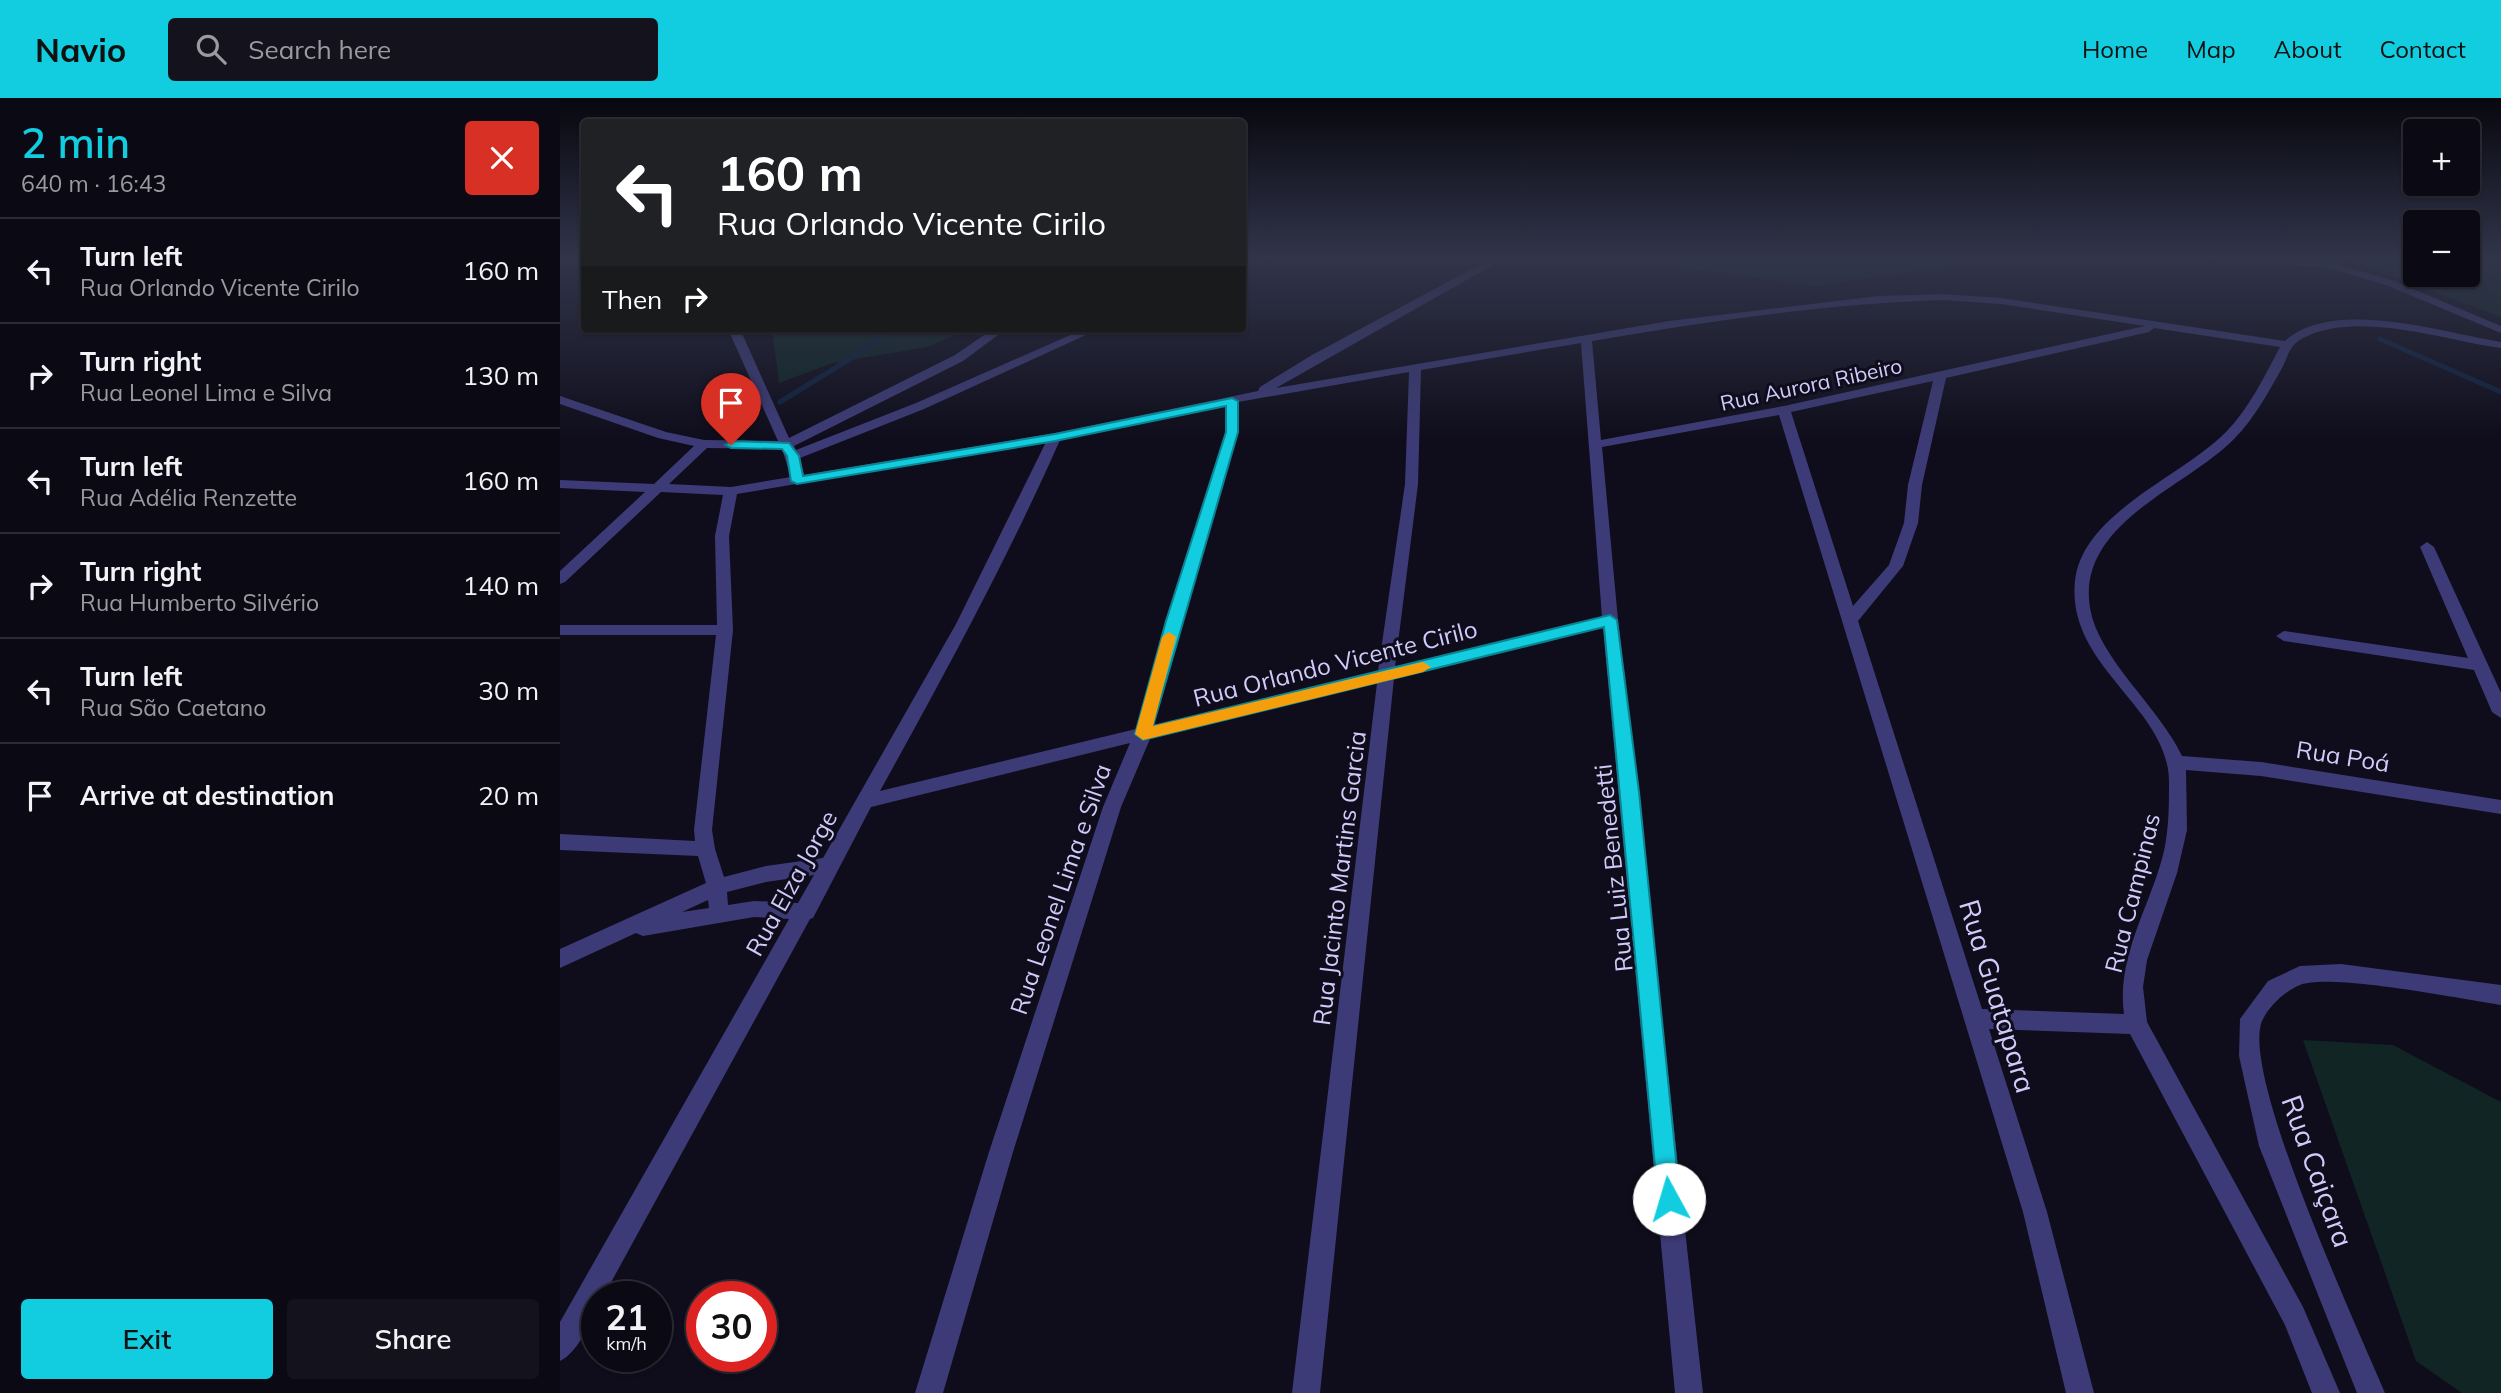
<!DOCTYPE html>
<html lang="en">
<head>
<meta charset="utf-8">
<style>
	body { margin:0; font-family:Mulish,sans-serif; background:#14131d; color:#f1f3f6; height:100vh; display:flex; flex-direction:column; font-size:26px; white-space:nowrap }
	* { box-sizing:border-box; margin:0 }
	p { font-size:23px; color:#9a9aa0 }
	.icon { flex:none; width:38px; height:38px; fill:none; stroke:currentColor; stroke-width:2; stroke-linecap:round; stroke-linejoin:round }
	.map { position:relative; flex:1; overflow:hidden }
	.panel { display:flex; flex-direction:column; background:#0b0a14; width:560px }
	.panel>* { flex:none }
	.banner { position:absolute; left:21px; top:21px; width:665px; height:214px; border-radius:7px; box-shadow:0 2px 5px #0004,0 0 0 2px #2b2b34; background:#202124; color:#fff; overflow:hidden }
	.tools { position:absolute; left:1843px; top:21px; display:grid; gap:14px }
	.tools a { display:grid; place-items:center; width:77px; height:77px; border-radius:7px; background:#0b0a14; box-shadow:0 2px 5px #0004,0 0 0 2px #2b2b34; font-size:35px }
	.speed { position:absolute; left:21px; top:1183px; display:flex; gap:14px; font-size:35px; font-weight:700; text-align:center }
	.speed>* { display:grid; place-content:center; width:91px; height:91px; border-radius:50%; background:#0b0a14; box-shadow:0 2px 5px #0004,0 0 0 2px #2b2b34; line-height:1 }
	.speed small { font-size:18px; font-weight:400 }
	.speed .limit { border:10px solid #d22; background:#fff; color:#111 }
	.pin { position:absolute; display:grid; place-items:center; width:60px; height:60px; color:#fff; margin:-72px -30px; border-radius:50% 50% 50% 0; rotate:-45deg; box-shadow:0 0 7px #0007 }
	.pin .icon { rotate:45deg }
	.me { position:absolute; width:77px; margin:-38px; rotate:354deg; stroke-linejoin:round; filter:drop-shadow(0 0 5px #0008) }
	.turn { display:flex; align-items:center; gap:24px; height:147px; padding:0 21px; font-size:32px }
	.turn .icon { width:91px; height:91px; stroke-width:2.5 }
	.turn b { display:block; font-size:49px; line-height:60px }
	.then { display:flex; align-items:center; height:66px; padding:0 21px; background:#0003; gap:14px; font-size:26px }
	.round { display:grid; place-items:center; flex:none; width:74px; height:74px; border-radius:7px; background:#14131d }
	.head { display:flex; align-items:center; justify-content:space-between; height:119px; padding:0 21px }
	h1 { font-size:42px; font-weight:600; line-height:52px; color:#12cde0 }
	.cta { display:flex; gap:14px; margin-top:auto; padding:14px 21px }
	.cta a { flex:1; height:80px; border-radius:7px; background:#12cde0; color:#111; font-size:28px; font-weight:600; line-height:80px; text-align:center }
	.cta a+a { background:#14131d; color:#f1f3f6 }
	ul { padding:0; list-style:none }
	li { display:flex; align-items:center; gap:21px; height:105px; padding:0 21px; border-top:2px solid #2b2b34 }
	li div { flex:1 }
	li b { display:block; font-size:26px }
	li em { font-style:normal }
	header { display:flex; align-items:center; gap:42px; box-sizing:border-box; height:98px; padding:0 35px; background:#12cde0; color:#111 }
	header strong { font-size:33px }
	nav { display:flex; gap:38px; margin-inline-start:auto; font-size:24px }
	.search { width:490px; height:63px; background:#14131d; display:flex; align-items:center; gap:18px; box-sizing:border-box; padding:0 24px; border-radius:7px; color:#9a9aa0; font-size:26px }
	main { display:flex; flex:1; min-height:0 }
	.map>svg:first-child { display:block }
	.green { fill:#102524 }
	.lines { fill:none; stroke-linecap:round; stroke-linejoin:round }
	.stream { stroke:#0f213d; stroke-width:5 }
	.street { fill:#3d3b77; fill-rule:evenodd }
	.route { fill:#12cde0; stroke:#0c8592; stroke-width:2 }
	.slow { fill:#f59e0b }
	.labels { text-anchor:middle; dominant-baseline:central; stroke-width:6; stroke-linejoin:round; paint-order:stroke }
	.far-street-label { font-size:21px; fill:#d0cbfb; stroke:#0f0d1b }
	.street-label { font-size:24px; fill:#d0cbfb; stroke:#0f0d1b }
	.near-street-label { font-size:28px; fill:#d0cbfb; stroke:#0f0d1b }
</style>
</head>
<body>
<header>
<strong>Navio</strong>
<div class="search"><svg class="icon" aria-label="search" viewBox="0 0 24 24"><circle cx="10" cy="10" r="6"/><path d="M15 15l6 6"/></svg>Search here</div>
<nav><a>Home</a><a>Map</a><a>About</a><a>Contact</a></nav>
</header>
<main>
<section class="panel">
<div class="head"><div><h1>2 min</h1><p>640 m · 16:43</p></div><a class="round" style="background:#d93025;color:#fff"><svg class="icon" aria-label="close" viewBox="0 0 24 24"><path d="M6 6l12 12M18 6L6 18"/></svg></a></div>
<ul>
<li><svg class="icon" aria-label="left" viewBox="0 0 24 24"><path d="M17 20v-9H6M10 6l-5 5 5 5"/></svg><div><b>Turn left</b><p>Rua Orlando Vicente Cirilo</p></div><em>160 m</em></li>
<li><svg class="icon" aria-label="right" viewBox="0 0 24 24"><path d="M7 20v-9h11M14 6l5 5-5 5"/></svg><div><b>Turn right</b><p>Rua Leonel Lima e Silva</p></div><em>130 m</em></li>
<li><svg class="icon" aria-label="left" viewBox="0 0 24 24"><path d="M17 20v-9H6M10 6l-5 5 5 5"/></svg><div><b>Turn left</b><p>Rua Adélia Renzette</p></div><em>160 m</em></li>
<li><svg class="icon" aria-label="right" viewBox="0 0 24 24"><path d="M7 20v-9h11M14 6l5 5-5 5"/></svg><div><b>Turn right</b><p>Rua Humberto Silvério</p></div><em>140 m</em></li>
<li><svg class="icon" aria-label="left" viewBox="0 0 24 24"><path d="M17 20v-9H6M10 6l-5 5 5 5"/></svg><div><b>Turn left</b><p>Rua São Caetano</p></div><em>30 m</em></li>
<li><svg class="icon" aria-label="arrive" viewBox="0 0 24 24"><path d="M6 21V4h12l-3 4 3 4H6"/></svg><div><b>Arrive at destination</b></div><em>20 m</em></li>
</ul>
<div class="cta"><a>Exit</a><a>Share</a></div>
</section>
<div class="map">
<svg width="1941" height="1295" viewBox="0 0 1941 1295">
	<rect width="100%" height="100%" fill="#0f0d1b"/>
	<!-- green -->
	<g class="green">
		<polygon points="1090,159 1419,159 1380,170 1255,188 1109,168"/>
		<polygon points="1781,159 1855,159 1855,177 1908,177 1908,159 1941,171 1941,219"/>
		<polygon points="207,231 391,231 393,238 367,249 273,265 219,285 213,239"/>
		<polygon points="1743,942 1833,947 1941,1004 1941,1295 1902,1295 1856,1263"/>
	</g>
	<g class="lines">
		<!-- stream -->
		<g class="stream">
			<polyline points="1820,241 1941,294"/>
			<polyline points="220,304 311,248 326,231"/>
		</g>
		<!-- street -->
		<g class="street">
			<polygon points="686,159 700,159 682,168 682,161"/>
			<path d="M934,159H947L716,290L1109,223L1319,198L1383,196L1441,200L1725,243C1774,199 1883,235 1941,244V250C1885,242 1806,215 1752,236C1745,239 1738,242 1734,247C1728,253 1726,263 1722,270C1708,295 1694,321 1674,341C1626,390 1516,425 1530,510C1538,560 1599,609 1622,658L1701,664L1941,702V716L1701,678L1626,672L1627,732L1617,775L1587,862L1583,889L1587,924L1743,1209L1780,1295H1752L1725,1227L1570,936L1429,931L1487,1114L1534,1295H1506L1463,1114L1219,317L1042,349L1058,522L1143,1295H1115L1043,529L834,580L760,1295H732L817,585L590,641L561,709L453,1054L383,1295H355L429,1054L543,709L570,645L311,709L253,820L250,821L43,1199H37C37,1217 17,1256 0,1263V1224L229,821L194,819L83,838L76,835L0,870V851L146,785L138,758L0,752V736L135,743L134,732L156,537H0V527H157L155,438L163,397L101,394L5,484L0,486V473L85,394L0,390V382L94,386L134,348L98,340L0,306V298L106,334L144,342L218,343L168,231H180L229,340L395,257L433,231H446L403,263L234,348L236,352L356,305L524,231H539L364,311L240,360L244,377L495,335L698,293L700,289L752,257ZM1383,202L1441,206L1585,228L1224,308L1041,342L1032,243C1148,223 1266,206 1383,202ZM1594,230L1720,249C1704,279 1690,309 1666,334C1623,378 1522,415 1515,483C1506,569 1609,609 1609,684C1609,707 1609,730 1604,753C1591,808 1556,857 1564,916L1422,911L1298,523L1343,468L1358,425L1362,387L1386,280L1589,234ZM1021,245L1042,519L835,569L858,386L861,272ZM849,274L845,386L818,573L594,627L678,334V304ZM1373,283L1348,387L1344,425L1329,467L1293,508L1231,314ZM666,307V334L576,631L320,693C384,577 447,462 500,342ZM486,344L396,526L263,760L206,768L164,779L155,751L152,732L173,532L169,438L177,396ZM147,350L222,351L231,379L171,389L109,386ZM254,777L238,805L194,803L168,807L167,794L206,784ZM148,802L149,810L122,814Z"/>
			<polygon points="1640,159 1766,163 1834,183 1941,228 1941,235 1826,187 1765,169 1645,162"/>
			<polygon points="1867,444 1874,449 1941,595 1941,620 1932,614 1914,572 1724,543 1716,538 1724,533 1908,560 1860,449"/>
			<path d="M1781,866L1941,887V907C1901,901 1771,875 1740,887C1725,893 1709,908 1702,923C1680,976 1799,1233 1825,1295H1797L1699,1048L1679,958L1680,921L1708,883L1740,868Z"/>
		</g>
	</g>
	<!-- sky -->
	<linearGradient id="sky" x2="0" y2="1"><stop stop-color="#08070f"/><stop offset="0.47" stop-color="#31354a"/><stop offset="1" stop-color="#31354a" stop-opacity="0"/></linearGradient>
	<rect width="1941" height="341" fill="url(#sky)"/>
	<!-- route -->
	<polygon class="route" points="672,300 678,303 678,334 593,628 1050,517 1057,522 1079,694 1120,1101 1117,1109 1109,1112 1102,1109 1098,1101 1044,529 583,642 575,636 606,523 666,334 666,308 495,343 237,386 231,383 227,358 222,351 171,350 165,347 171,343 229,345 239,358 243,378 495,336"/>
	<!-- slow -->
	<polygon class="slow" points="609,534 616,539 593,628 863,564 871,569 863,574 583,642 575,636 602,539"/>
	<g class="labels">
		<!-- far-street labels -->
		<g class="far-street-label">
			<text transform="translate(1251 286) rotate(-12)">Rua Aurora Ribeiro</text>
		</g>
		<!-- street labels -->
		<g class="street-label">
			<text transform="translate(775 565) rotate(-14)">Rua Orlando Vicente Cirilo</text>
			<text transform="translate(1783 658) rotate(9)">Rua Poá</text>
			<text transform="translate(1053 770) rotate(-96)">Rua Luiz Benedetti</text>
			<text transform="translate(779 780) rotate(-83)">Rua Jacinto Martins Garcia</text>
			<text transform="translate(231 785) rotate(-61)">Rua Elza Jorge</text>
			<text transform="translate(500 791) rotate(-71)">Rua Leonel Lima e Silva</text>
			<text transform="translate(1572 795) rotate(-76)">Rua Campinas</text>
		</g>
		<!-- near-street labels -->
		<g class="near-street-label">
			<text transform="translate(1438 898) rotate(73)">Rua Guatapara</text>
			<text transform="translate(1758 1073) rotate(70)">Rua Caiçara</text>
		</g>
	</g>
</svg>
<div class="tools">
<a>+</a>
<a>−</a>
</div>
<div class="speed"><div>21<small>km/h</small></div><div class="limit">30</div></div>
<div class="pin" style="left:171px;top:347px;background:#d93025"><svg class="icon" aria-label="arrive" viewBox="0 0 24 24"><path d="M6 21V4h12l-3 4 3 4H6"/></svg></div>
<svg class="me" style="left:1109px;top:1101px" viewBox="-20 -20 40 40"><circle r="19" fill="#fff"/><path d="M0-13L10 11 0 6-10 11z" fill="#12cde0"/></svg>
<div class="banner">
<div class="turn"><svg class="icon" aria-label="left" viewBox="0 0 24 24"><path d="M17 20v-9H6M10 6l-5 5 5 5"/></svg><div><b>160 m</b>Rua Orlando Vicente Cirilo</div></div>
<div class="then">Then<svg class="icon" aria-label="right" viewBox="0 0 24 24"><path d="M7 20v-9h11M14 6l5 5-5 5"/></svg></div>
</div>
</div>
</main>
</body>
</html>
